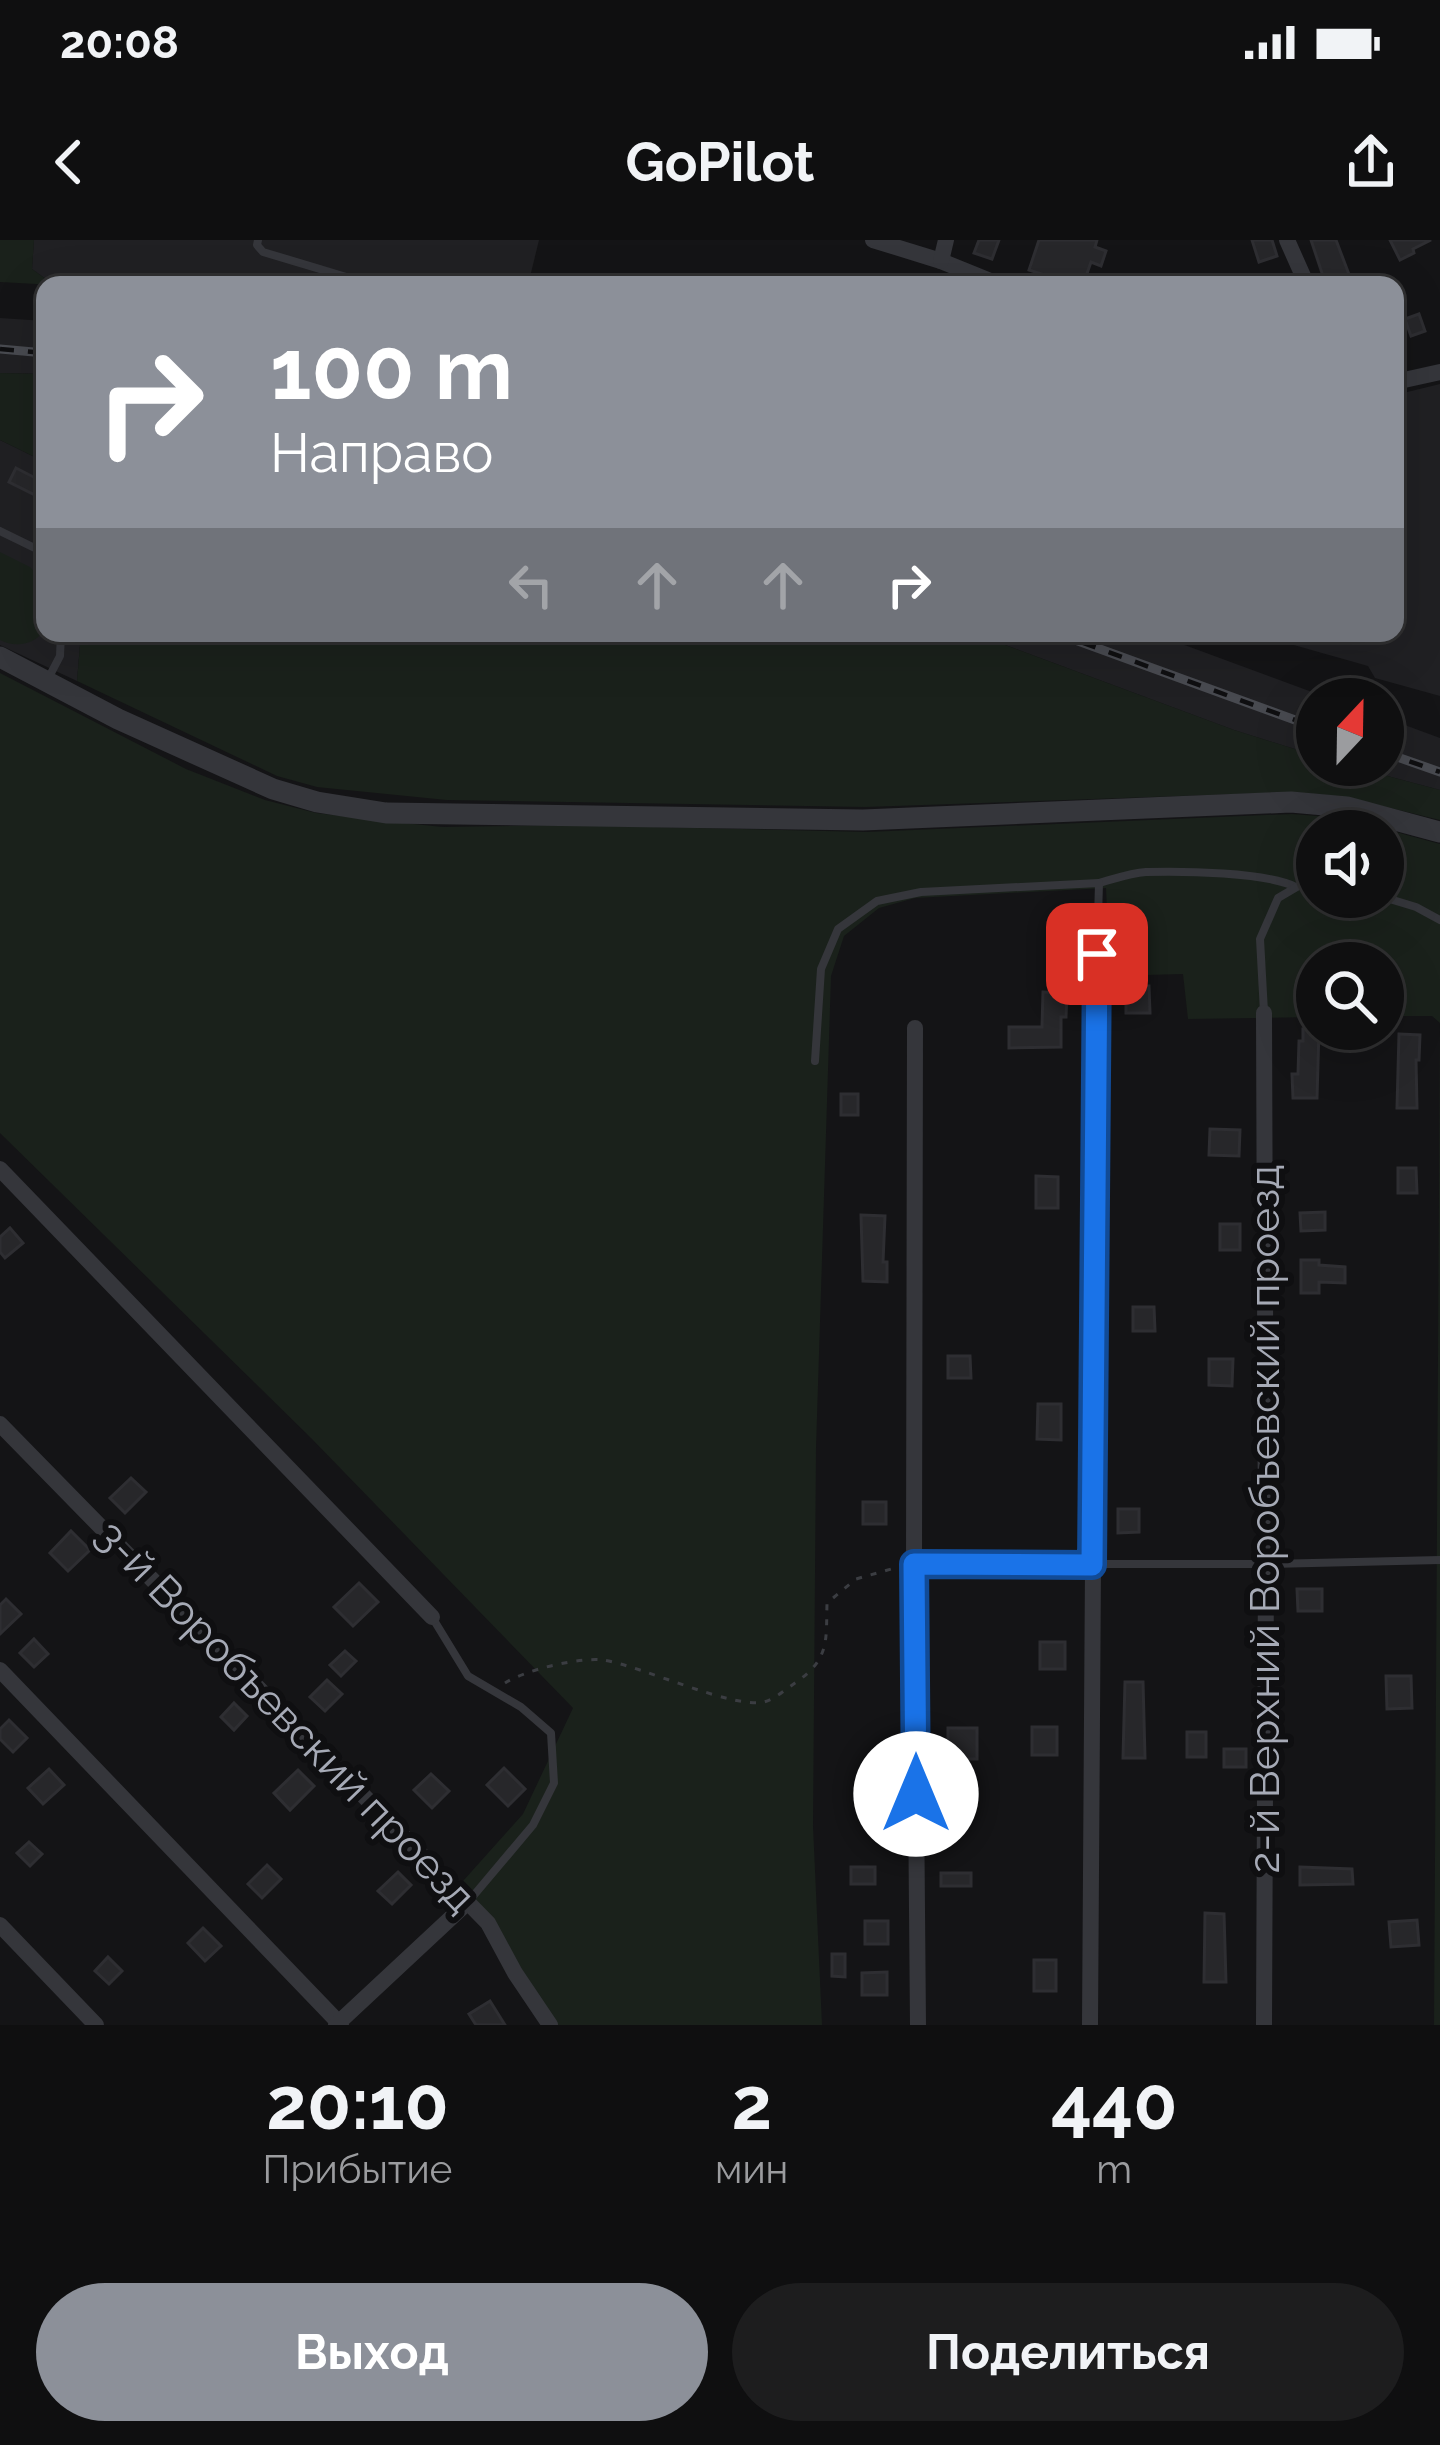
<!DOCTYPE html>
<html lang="ru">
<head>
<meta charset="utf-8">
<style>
	body { margin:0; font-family:Raleway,sans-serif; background:#1d1d1e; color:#f1f3f6; height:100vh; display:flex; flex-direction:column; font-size:45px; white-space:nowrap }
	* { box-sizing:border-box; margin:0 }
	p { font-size:39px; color:#9b9c9f }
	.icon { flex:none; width:66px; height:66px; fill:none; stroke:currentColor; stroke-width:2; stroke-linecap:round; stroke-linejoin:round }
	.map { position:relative; height:1785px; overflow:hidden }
	.drawer { display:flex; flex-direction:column; background:#0f0f10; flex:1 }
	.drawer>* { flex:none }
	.guide { position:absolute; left:36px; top:36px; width:1368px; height:366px; border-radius:24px; box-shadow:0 12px 48px #0002,0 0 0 3px #2f2f30; background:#8c9099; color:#fff; overflow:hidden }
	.needle { width:78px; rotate:22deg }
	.tools { position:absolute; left:1296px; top:438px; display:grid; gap:24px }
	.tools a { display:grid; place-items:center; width:108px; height:108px; border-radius:50%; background:#0f0f10; box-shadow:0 12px 48px #0002,0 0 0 3px #2f2f30; font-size:60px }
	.pin { position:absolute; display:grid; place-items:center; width:102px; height:102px; color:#fff; margin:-51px; border-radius:24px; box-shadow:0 6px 18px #0006 }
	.me { position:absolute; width:132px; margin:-66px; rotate:0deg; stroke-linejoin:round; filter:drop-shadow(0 0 9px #0008) }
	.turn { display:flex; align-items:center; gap:42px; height:252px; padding:0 36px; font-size:54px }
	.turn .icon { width:156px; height:156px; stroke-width:2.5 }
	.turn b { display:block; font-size:84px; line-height:102px }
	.lanes { display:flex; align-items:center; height:114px; padding:0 36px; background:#0003; justify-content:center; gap:60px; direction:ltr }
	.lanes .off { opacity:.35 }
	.eta { display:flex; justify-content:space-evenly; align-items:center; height:204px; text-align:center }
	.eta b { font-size:72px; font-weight:700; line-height:84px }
	.primary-button { display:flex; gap:24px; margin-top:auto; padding:24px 36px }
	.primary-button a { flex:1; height:138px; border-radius:72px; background:#8c9099; color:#fff; font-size:48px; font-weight:700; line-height:138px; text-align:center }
	.primary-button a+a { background:#1d1d1e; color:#f1f3f6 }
	.status { display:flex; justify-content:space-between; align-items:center; height:84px; padding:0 60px; background:#0f0f10; direction:ltr }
	.status svg { height:33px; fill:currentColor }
	header { display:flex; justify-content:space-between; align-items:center; height:156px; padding:0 36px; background:#0f0f10; font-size:54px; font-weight:700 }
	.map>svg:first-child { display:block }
	.built { fill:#202023 }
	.green { fill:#1a211b; fill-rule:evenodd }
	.building { fill:#27272a; stroke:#2e2e32; stroke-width:3 }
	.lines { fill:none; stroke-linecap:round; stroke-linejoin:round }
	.path { stroke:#3b3d42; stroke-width:3; stroke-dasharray:6 9; stroke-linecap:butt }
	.service { stroke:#35363b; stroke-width:8 }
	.minor { stroke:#35363b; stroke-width:16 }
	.tertiary { stroke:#35363b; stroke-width:21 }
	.rail-casing { stroke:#484a50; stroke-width:9 }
	.rail { stroke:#0f0f11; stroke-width:4.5; stroke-dasharray:14; stroke-linecap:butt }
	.route-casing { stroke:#114b97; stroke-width:30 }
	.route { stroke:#1a73e8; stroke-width:21 }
	.labels { text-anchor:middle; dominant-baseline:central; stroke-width:12; stroke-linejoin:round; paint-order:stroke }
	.street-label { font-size:42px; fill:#a6aab6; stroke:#0f0f11 }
</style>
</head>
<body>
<div class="status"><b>20:08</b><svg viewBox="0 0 49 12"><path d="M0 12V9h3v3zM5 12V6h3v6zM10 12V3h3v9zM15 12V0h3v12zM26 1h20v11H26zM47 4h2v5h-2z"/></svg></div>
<header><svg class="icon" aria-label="back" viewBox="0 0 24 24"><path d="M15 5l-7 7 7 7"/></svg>GoPilot<svg class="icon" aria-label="share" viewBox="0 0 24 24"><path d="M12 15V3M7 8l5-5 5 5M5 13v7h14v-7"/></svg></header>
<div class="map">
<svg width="1440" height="1785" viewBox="0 0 1440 1785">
	<rect width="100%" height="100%" fill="#141416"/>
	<!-- built -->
	<g class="built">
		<polygon points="34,0 539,0 528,45 54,45 32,29"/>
		<polygon points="0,78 45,81 45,134 0,133"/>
		<polygon points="1440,144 1440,456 1375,438 1368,426 1251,393 1395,393 1395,155"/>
		<polygon points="0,200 45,222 45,393 81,393 77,441 0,405"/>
		<polygon points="973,393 1152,393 1331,459 1317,459 1317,516 1234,490"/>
		<polygon points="1383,477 1440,498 1440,550 1346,525 1383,525"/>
	</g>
	<!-- green -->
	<g class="green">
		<polygon points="0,0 34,0 32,29 54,45 0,42"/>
		<polygon points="0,133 45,134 45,222 0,200"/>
		<path d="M0,312L30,327L45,343V388C37,405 15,408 0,400Z"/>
		<polygon points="81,393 973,393 1234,490 1317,516 1317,525 1346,525 1440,550 1440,580 1349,558 1295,552 865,567 447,560 317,547 277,536 77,441"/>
		<path d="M0,433L186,529L265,560L316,573L384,581L443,587L565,585L867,592L1292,574L1344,578L1440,604V1785H1434L1440,783L1432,776H1383V723H1317V777L1188,779L1183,734L1110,736L1106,648L915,658L879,668L844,696L831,736L816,1208L813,1586L822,1785H550L455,1650L523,1574L573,1468L311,1198L0,893ZM1317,591H1383V657H1317Z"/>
	</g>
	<!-- building -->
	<g class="building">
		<polygon points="979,0 999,0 992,19 974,13"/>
		<polygon points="1039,0 1097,0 1095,7 1106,11 1101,26 1091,22 1083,45 1075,45 1029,30"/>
		<polygon points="1252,0 1272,0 1277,16 1259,22"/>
		<polygon points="1311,0 1336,0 1353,45 1326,45"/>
		<polygon points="1390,0 1431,0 1413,9 1414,13 1400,20"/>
		<polygon points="1419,74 1425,91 1411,96 1405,79"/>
		<polygon points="16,228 45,243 41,258 9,242"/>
		<polygon points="1126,746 1149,746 1150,773 1126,773"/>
		<polygon points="1043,752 1067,753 1066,777 1061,777 1061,807 1009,808 1009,787 1042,787"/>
		<polygon points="1303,789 1319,789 1317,858 1293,858 1292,834 1298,834 1299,801 1303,801"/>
		<polygon points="1399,794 1420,795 1419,820 1416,820 1417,868 1397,868"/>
		<rect x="841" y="854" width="17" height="21"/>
		<polygon points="1210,889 1240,890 1239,916 1209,915"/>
		<polygon points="1398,928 1416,928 1417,953 1398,953"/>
		<polygon points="1036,936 1058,937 1058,968 1036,968"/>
		<polygon points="1325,972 1325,990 1301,991 1300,973"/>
		<polygon points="861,975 885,976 883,1022 887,1022 887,1042 863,1041"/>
		<rect x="1220" y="984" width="20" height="26"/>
		<polygon points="10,988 23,1003 5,1018 0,1012 0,997"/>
		<polygon points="1301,1020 1319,1020 1319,1025 1345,1027 1345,1043 1319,1042 1319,1053 1301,1053"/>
		<polygon points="1133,1067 1154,1067 1155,1091 1133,1091"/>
		<polygon points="948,1116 970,1116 971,1138 948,1138"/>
		<polygon points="1209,1119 1233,1119 1232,1146 1209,1145"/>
		<polygon points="1038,1164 1061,1164 1061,1200 1037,1199"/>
		<polygon points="131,1238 146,1252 125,1273 110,1258"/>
		<rect x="863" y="1262" width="23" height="22"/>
		<polygon points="1118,1269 1139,1269 1139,1292 1118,1293"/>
		<polygon points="71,1291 90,1310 68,1331 50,1313"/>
		<polygon points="359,1343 378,1362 353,1386 334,1367"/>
		<polygon points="1297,1349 1322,1349 1322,1371 1298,1371"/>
		<polygon points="6,1359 21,1374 0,1394 0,1365"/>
		<polygon points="34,1399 48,1414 34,1427 20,1413"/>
		<rect x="1040" y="1402" width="25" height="27"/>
		<polygon points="345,1411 356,1421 341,1436 330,1425"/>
		<polygon points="1386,1436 1411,1436 1412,1468 1387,1469"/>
		<polygon points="327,1440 342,1454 325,1471 310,1457"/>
		<polygon points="1125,1442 1143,1442 1145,1518 1123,1518"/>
		<polygon points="234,1463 247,1476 234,1490 221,1477"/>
		<polygon points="9,1480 27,1498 13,1512 0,1499 0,1489"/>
		<rect x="1032" y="1487" width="25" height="28"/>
		<rect x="948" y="1488" width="29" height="31"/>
		<rect x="1187" y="1492" width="19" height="25"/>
		<rect x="1224" y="1509" width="22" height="18"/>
		<polygon points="504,1528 525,1549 508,1566 487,1545"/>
		<polygon points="49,1529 64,1545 43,1564 28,1548"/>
		<polygon points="298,1530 314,1546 290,1570 274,1553"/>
		<polygon points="431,1534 449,1551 432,1568 414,1550"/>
		<polygon points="29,1602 42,1614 30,1626 17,1613"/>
		<polygon points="267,1625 281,1639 262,1658 248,1644"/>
		<rect x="851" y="1627" width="24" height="17"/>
		<polygon points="1300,1627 1352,1629 1353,1644 1300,1645"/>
		<polygon points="398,1632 411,1645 392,1664 378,1651"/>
		<rect x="941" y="1633" width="30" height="13"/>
		<polygon points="1205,1673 1224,1674 1226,1742 1204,1742"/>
		<polygon points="1417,1680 1419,1705 1391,1707 1389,1682"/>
		<rect x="865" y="1681" width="23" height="23"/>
		<polygon points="203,1688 221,1706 205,1721 188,1703"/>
		<polygon points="832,1714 845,1714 845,1737 832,1736"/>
		<polygon points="108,1717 122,1731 109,1744 95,1731"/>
		<rect x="1034" y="1720" width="22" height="31"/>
		<polygon points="887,1732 887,1755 862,1755 862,1733"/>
		<polygon points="490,1761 505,1785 476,1785 469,1774"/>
	</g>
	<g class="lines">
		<!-- path -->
		<path class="path" d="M505,1443C525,1430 579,1417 603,1420C642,1426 732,1469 764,1462C775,1459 786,1449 795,1443C830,1419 826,1401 827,1363L856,1339L895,1328"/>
		<!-- service -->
		<g class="service">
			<polyline points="258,0 257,5 263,12 373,45"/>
			<polyline points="0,291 45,313"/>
			<polyline points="49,437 60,416 61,393"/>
			<polyline points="1326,591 1327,569"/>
			<path d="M1099,643C1114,639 1130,633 1146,632C1182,631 1266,632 1296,647"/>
			<polyline points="1383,657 1416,667 1440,680"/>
			<polyline points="1264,772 1260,699 1278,658 1317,635"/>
			<polyline points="815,821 821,729 838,689 877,661 921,652 1099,643 1097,714"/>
			<polyline points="914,1324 1266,1324 1440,1320"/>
			<polyline points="432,1377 468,1436 521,1467 551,1493 554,1543 533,1585 469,1661"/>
		</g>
		<!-- minor -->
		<g class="minor">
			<polyline points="873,0 941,21 1000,45"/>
			<polyline points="1287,0 1307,45"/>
			<polyline points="941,21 946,0"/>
			<polyline points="1395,142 1440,132"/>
			<polyline points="915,788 914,1324 918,1785"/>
			<polyline points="0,929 432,1377"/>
			<polyline points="0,1184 488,1683 515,1733 550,1785"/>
			<polyline points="0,1430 341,1785"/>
			<polyline points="0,1685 96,1785"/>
			<polyline points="336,1785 468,1662"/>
			<polyline points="1090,1785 1097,714"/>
			<polyline points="1264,1785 1266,1324 1264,773"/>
		</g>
		<!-- tertiary -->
		<polyline class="tertiary" points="0,417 118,479 273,549 317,562 386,573 863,580 1291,562 1347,567 1440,592"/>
		<defs>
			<g id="rail">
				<polyline points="0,109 45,113"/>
				<polyline points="1056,393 1317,488"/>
				<polyline points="1383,512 1440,532"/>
			</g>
		</defs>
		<!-- rail casing -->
		<use href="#rail" class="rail-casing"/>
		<!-- rail -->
		<use href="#rail" class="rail"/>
	</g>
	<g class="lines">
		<defs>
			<polyline id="route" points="916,1554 914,1324 1092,1325 1097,714"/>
		</defs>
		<!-- route casing -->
		<use href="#route" class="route-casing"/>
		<!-- route -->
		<use href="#route" class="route"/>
	</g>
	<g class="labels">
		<!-- street labels -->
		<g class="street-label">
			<text transform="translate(1264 1279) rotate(-90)">2-й Верхний Воробъевский проезд</text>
			<text transform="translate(286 1476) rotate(46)">3-й Воробъевский проезд</text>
		</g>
	</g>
</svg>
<div class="tools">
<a><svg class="needle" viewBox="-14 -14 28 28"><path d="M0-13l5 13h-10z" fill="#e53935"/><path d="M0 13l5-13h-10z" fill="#9b9c9f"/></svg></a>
<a><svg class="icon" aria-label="sound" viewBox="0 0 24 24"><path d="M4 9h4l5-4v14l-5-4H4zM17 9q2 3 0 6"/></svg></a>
<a><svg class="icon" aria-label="search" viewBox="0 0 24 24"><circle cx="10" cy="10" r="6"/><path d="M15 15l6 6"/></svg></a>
</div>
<div class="pin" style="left:1097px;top:714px;background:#d93025"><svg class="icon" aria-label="arrive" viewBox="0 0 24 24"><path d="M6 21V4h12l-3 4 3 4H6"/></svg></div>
<svg class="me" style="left:916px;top:1554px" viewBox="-20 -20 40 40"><circle r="19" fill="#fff"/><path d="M0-13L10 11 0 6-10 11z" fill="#1a73e8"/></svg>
<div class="guide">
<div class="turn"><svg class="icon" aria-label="right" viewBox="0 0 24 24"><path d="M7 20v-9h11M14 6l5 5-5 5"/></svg><div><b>100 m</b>Направо</div></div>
<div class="lanes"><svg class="icon off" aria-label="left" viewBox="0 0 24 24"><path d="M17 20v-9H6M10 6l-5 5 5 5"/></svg><svg class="icon off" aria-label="ahead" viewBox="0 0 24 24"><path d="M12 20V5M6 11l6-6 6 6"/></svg><svg class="icon off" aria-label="ahead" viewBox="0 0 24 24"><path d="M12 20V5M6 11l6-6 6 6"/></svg><svg class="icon" aria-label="right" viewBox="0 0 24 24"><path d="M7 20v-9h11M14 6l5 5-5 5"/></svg></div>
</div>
</div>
<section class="drawer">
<div class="eta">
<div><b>20:10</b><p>Прибытие</p></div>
<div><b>2</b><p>мин</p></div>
<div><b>440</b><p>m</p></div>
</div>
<div class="primary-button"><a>Выход</a><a>Поделиться</a></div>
</section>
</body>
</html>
